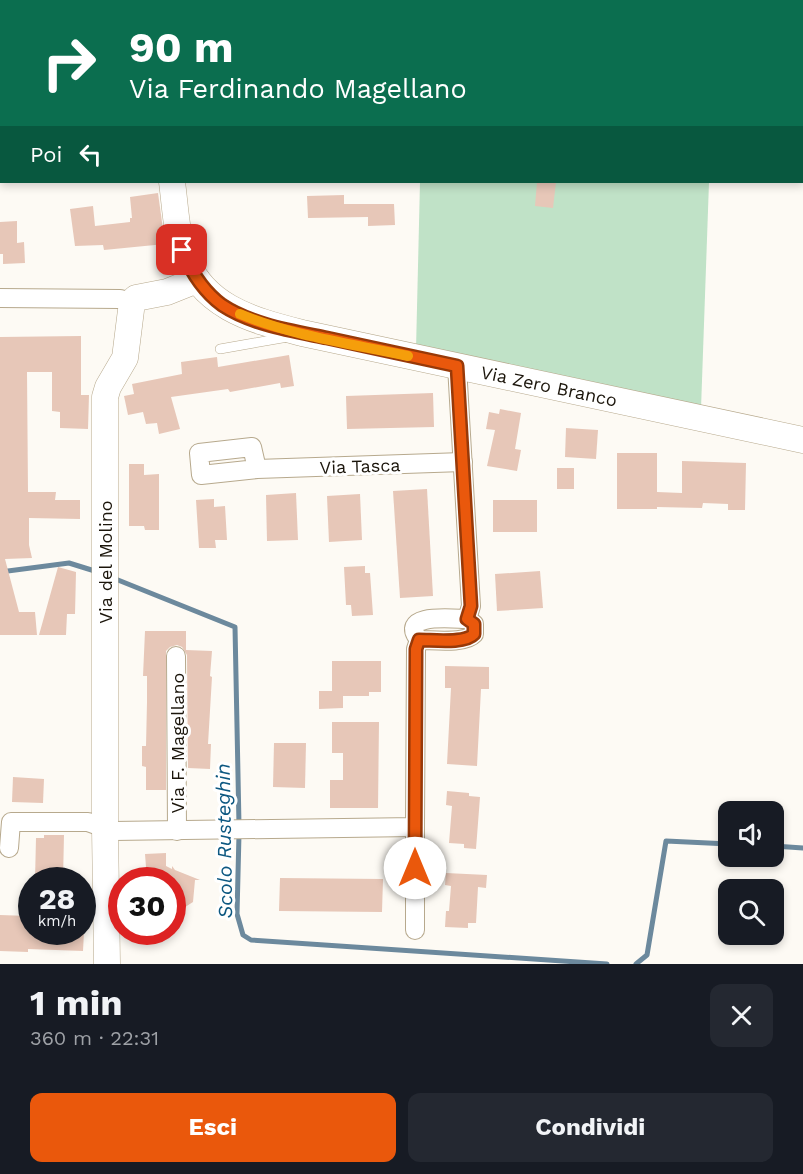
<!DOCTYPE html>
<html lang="it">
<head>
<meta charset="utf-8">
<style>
	body { margin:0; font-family:"Work Sans",sans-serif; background:#242831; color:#f1f3f6; height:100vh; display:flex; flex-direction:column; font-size:22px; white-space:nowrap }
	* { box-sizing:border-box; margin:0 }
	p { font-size:20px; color:#9ea1a6 }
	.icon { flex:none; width:33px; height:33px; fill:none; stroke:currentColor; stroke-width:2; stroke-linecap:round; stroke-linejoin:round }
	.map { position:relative; height:964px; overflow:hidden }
	.drawer { display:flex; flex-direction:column; background:#171b24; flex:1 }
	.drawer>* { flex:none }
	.guide { position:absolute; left:0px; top:0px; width:804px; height:183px; box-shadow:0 3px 9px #0003; background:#0b6e4f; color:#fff; overflow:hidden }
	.fabs { position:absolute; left:718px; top:801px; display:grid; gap:12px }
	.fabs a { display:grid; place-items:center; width:66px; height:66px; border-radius:12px; background:#171b24; box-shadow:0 3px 9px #0003; font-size:30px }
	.speed { position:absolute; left:18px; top:867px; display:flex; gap:12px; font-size:30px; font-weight:700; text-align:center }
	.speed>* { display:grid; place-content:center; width:78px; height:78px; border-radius:50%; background:#171b24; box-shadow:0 3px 9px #0003; line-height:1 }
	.speed small { font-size:15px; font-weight:400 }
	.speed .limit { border:9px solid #d22; background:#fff; color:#111 }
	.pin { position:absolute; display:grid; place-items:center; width:51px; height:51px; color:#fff; margin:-26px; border-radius:12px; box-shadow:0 3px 9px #0006 }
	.me { position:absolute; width:66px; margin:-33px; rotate:0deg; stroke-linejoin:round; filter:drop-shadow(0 0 4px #0008) }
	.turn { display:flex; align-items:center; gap:21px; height:126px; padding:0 30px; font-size:27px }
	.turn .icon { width:78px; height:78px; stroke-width:2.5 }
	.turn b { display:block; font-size:42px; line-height:51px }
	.then { display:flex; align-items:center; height:57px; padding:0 30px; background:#0003; gap:12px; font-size:22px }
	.round { display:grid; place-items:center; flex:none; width:63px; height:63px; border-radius:12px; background:#242831 }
	.overview { display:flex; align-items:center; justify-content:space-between; height:102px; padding:0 30px }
	h1 { font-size:36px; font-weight:700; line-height:45px }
	.primary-button { display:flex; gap:12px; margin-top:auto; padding:12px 30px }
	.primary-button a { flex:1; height:69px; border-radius:12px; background:#ea580c; color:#fff; font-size:24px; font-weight:700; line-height:69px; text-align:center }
	.primary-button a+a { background:#242831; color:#f1f3f6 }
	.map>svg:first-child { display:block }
	.education { fill:#fdeedb }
	.green { fill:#c0e2c7 }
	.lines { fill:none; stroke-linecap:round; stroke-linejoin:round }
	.stream { stroke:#6c899d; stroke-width:5 }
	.building { fill:#e7c7b8 }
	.lane-casing { stroke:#b7a98d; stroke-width:10 }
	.street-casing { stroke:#b7a98d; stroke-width:20 }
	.secondary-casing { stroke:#b7a98d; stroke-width:27 }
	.lane { stroke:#fff; stroke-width:9 }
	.street { stroke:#fff; stroke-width:18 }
	.secondary { stroke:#fff; stroke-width:26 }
	.route-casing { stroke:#983908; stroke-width:15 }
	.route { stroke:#ea580c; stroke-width:10 }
	.slow { stroke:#f59e0b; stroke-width:10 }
	.labels { text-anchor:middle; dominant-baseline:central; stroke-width:6; stroke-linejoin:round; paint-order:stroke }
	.street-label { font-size:18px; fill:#1b150b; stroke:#fff }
	.water-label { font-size:20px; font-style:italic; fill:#0d5881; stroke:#fff }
</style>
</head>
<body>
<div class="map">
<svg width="803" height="964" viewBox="0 0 803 964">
	<rect width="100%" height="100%" fill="#fdfaf4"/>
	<!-- education -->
	<polygon class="education" points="180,0 497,0 180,1"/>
	<!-- green -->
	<polygon class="green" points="420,182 709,182 701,409 416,350"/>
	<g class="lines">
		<!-- stream -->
		<g class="stream">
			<polyline points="0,572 69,563 98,572"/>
			<polyline points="113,578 235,627 239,825"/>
			<polyline points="239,834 237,914 243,935 251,940 607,964"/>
			<polyline points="774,846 803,848"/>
			<polyline points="636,964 647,955 666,841 729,844"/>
		</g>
	</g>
	<!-- building -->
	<g class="building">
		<polygon points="537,182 556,182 553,208 535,206"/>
		<polygon points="158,193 165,244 104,250 103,245 75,246 70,209 93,206 95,226 130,222 130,218 132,218 130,197"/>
		<polygon points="344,195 344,204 394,204 395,225 368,226 368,217 308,218 307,196"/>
		<polygon points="17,221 17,243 24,242 25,263 3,264 3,254 0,254 0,222"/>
		<polygon points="81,336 81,395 89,395 88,429 60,428 60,412 52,411 52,372 27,372 28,492 56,492 55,500 80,500 80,519 29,518 29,545 32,558 5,559 19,612 35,612 37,635 0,635 0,337"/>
		<polygon points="289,355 294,386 281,388 280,383 230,392 228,389 171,397 180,429 159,434 157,423 146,424 143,412 128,415 124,396 134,394 132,384 182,374 181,362 217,357 218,367"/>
		<polygon points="433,393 434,427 347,429 346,396"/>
		<polygon points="500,409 521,413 515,449 521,450 517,471 487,466 495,430 486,429 489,412 499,414"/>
		<polygon points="566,428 598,430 596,459 565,457"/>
		<polygon points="617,453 657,453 657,492 682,493 682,461 746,463 745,510 728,510 728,504 703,503 702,508 657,507 657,509 617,509"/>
		<polygon points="129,464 144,464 144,475 159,474 159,530 145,530 144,526 129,526"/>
		<rect x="557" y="468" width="17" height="21"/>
		<polygon points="427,489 433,596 400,598 393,491"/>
		<polygon points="296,493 298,540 267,541 266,495"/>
		<polygon points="360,494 362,540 329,542 327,496"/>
		<polygon points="214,499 214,507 225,506 227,540 215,540 216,548 199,548 196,500"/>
		<rect x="493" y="500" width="44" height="32"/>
		<polygon points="365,566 365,573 370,573 373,615 352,616 351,605 346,605 344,567"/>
		<polygon points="58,567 76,572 75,614 67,614 66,635 39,635"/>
		<polygon points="540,571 543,608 497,611 495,574"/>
		<polygon points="145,631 186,631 186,650 212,651 210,676 212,677 208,744 211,744 210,769 188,768 187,655 182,647 177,645 170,647 166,651 166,790 146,790 146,767 142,766 142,746 146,746 147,702 147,676 143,676"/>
		<polygon points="332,661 381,661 381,692 369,692 369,696 343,696 343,708 319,709 319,691 332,691"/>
		<polygon points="445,666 489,667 489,689 481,689 477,766 447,764 451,688 445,688"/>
		<polygon points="332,722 379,722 378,808 330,808 330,780 343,780 343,753 332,753"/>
		<polygon points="274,743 306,743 305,788 273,787"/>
		<polygon points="13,777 44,779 43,803 12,802"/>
		<polygon points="447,791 469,793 469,796 480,797 476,849 464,848 464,844 449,843 452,806 446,805"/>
		<polygon points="44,835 64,835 63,880 35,880 36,838 44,838"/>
		<polygon points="166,853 166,866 172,869 172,866 175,870 200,880 195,880 193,902 182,909 172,910 172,880 147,880 145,854"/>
		<polygon points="446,873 487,875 486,888 478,887 476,923 468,923 468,928 445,927 446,911 449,911 451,886 445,885"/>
		<polygon points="280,878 383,879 382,912 279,911"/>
		<polygon points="0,915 29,916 28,932 84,932 83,951 28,949 28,952 0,951"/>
	</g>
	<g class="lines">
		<defs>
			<polyline id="lane" points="220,349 288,337"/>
			<g id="street">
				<polyline points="0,33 2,33"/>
				<polyline points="802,131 803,131"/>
				<polyline points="0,298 120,299 132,302"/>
				<polyline points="457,366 471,606 467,619"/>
				<polyline points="257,469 252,447 199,453 201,475 257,469 463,462"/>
				<path d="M419,640C434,640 465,644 474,634V624L467,619"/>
				<path d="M419,640C397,612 454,619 467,619"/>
				<polyline points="176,656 177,831"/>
				<polyline points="9,848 11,822 88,822 113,831 415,827 416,649 419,640"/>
				<polyline points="415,930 415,827"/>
			</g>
			<g id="secondary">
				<polyline points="154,0 154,2"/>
				<path d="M172,182C175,204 176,229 182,250C200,307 252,320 302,333L803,440"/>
				<polyline points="107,964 105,828 105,397 108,387 125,358 132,302 136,298 167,292 197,280"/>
			</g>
		</defs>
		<!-- lane casing -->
		<use href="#lane" class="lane-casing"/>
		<!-- street casing -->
		<use href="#street" class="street-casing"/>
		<!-- secondary casing -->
		<use href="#secondary" class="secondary-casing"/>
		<!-- lane -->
		<use href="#lane" class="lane"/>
		<!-- street -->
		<use href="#street" class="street"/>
		<!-- secondary -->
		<use href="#secondary" class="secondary"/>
	</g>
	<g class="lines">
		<defs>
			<path id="route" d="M182,250C191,272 203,291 222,305C252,325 293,331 327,338C370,347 414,357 457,366L471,606L467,619L474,624V634C465,644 434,640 419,640L416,649L415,868"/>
		</defs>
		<!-- route casing -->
		<use href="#route" class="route-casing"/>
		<!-- route -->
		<use href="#route" class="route"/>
		<!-- slow -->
		<path class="slow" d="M240,314C292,336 353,344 408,356"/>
	</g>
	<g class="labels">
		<!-- street labels -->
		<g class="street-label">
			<text transform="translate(549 386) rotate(12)">Via Zero Branco</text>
			<text transform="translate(360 466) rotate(-2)">Via Tasca</text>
			<text transform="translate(105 562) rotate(-90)">Via del Molino</text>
			<text transform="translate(177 743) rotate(-90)">Via F. Magellano</text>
		</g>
		<!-- water labels -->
		<g class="water-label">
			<text transform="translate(224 841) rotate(-91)">Scolo Rusteghin</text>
		</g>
	</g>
</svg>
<div class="fabs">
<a><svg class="icon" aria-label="sound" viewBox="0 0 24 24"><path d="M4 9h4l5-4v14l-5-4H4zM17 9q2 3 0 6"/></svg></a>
<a><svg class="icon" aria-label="search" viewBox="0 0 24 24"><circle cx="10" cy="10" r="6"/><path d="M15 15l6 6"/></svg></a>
</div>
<div class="speed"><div>28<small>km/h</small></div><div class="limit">30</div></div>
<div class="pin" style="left:182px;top:250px;background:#d93025"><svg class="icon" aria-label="arrive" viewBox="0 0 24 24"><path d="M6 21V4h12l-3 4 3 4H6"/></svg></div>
<svg class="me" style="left:415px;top:868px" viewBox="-20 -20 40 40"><circle r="19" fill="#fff"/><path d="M0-13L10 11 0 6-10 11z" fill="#ea580c"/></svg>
<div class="guide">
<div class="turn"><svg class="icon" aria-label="right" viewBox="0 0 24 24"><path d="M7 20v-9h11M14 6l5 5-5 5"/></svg><div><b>90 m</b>Via Ferdinando Magellano</div></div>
<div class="then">Poi<svg class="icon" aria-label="left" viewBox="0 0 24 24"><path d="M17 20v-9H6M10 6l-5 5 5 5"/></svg></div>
</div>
</div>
<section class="drawer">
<div class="overview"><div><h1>1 min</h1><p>360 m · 22:31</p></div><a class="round"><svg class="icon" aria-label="close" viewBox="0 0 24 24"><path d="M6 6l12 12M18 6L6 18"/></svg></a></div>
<div class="primary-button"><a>Esci</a><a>Condividi</a></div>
</section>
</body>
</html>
